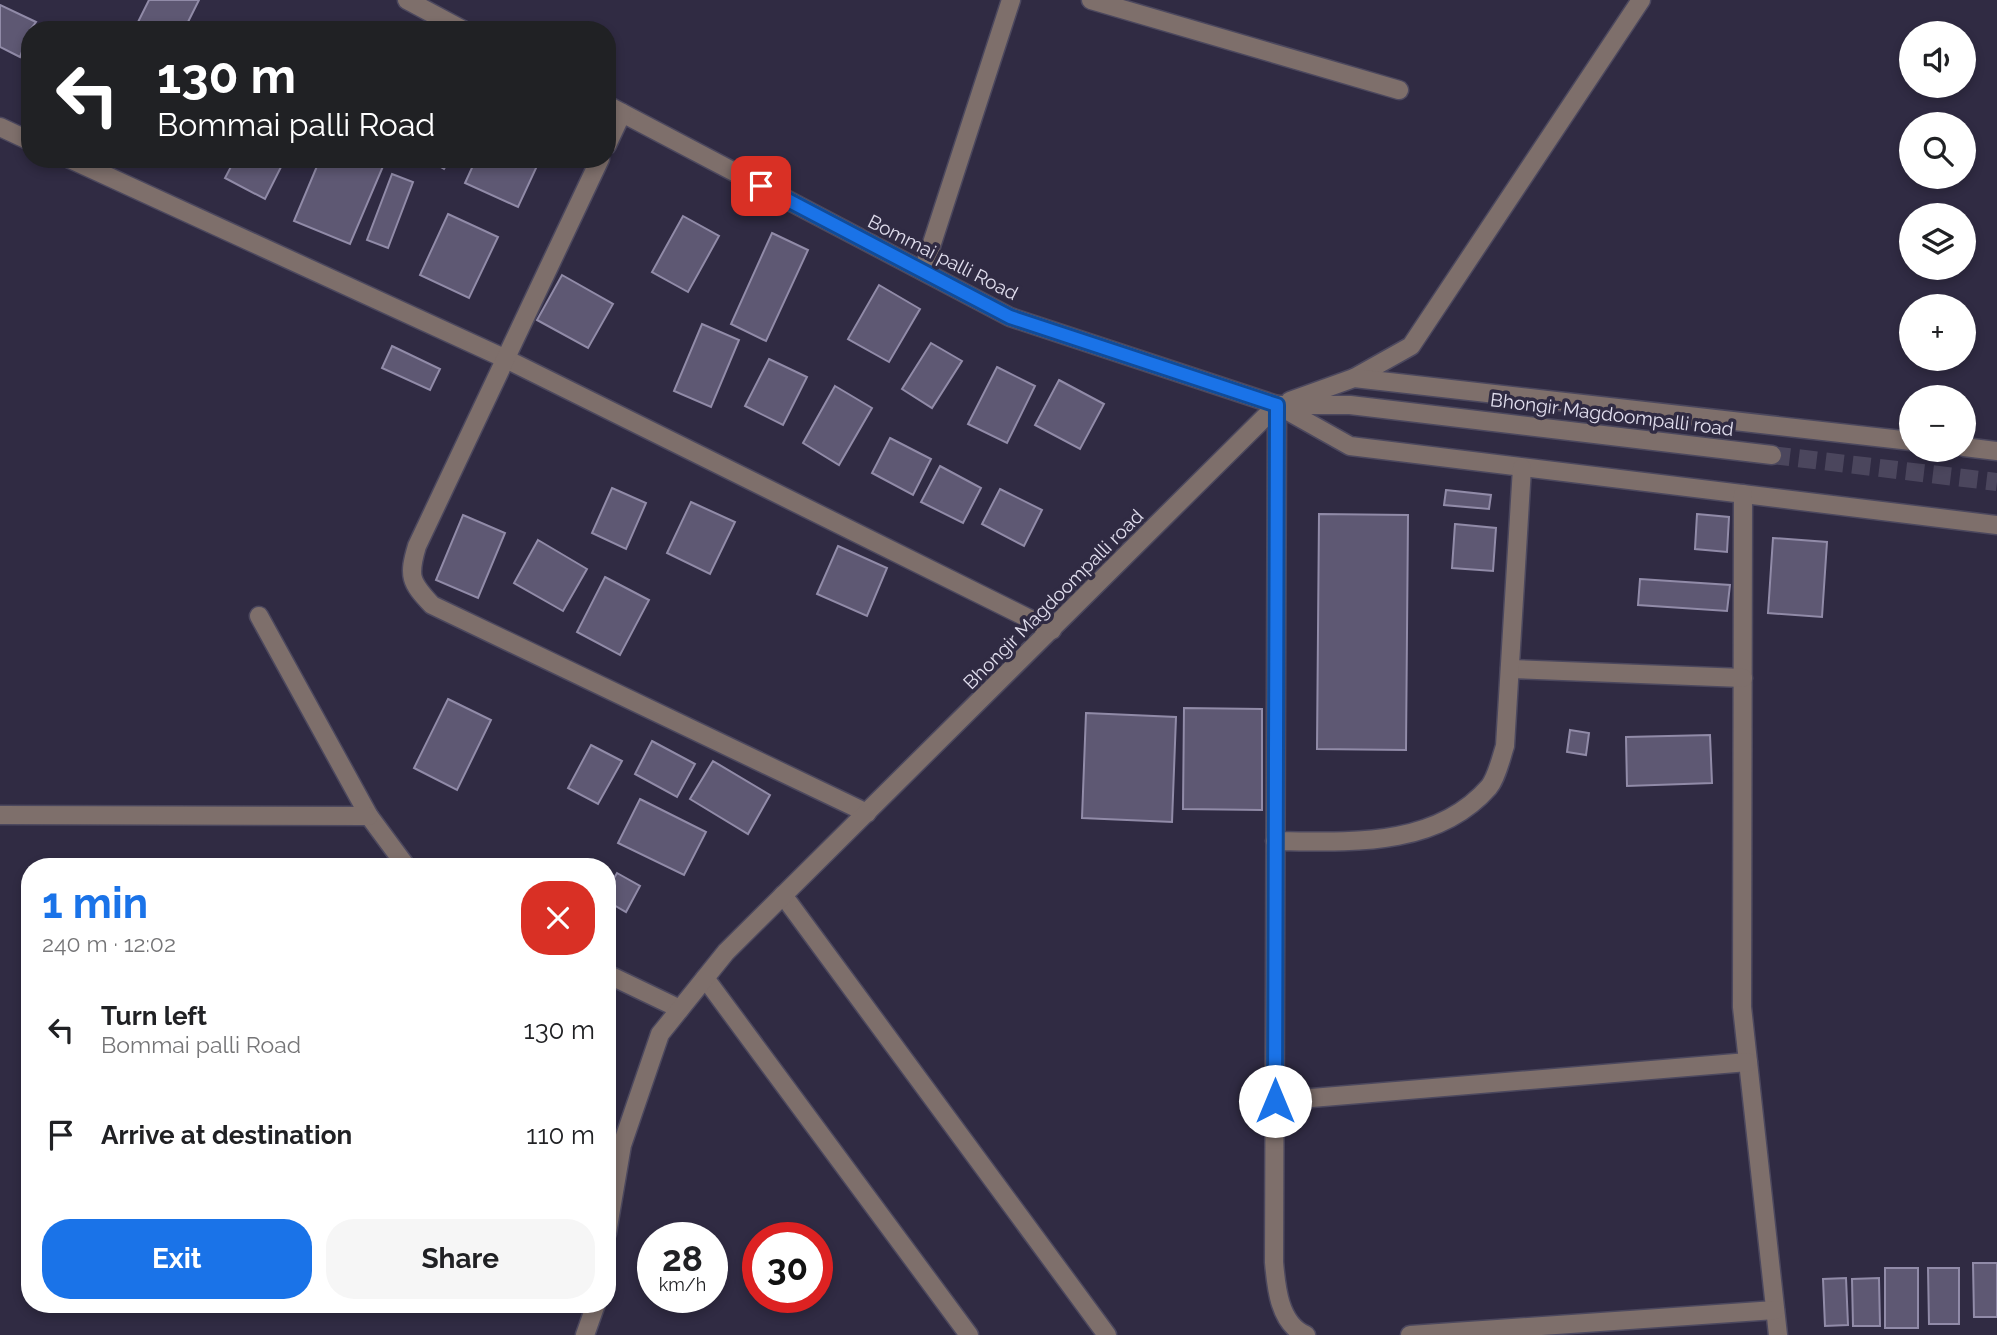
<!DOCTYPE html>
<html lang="en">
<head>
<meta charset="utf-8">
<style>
	body { margin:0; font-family:Raleway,sans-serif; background:#f6f6f6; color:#202124; height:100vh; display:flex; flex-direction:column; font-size:26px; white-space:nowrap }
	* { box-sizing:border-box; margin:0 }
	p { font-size:23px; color:#757577 }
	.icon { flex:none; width:38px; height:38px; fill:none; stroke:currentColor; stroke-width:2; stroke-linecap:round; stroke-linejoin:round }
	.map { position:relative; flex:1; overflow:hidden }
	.sheet { position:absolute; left:21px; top:858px; width:595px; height:455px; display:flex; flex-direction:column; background:#fff; border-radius:28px; box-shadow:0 4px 10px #0003 }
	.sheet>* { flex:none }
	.guide { position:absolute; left:21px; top:21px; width:595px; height:147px; border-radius:28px; box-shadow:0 4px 10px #0003; background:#202124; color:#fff; overflow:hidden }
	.tools { position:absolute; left:1899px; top:21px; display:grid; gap:14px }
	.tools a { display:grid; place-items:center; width:77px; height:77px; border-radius:50%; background:#fff; box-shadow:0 4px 10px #0003; font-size:35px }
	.speed { position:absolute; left:637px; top:1222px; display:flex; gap:14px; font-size:35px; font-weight:700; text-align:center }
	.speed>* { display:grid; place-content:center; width:91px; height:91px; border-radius:50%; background:#fff; box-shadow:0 4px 10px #0003; line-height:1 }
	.speed small { font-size:18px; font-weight:400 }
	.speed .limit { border:10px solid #d22; background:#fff; color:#111 }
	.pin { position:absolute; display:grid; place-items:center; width:60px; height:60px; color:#fff; margin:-30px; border-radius:14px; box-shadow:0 4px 10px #0006 }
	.me { position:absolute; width:77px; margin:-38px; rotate:0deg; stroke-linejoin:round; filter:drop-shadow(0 0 5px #0008) }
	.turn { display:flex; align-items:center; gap:24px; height:147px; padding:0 21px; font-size:32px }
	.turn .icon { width:91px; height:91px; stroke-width:2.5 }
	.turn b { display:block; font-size:49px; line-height:60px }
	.round { display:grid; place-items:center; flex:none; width:74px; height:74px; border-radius:28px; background:#f6f6f6 }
	.overview { display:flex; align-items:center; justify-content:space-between; height:119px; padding:0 21px }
	h1 { font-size:42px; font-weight:700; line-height:52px; color:#1a73e8 }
	.button { display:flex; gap:14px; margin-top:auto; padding:14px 21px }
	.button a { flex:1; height:80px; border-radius:28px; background:#1a73e8; color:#fff; font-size:28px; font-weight:700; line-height:80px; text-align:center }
	.button a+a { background:#f6f6f6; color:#202124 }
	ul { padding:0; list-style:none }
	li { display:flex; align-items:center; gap:21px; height:105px; padding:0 21px }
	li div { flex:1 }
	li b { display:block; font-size:26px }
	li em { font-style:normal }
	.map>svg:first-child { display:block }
	.building { fill:#5e5873; stroke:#918ba8; stroke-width:2 }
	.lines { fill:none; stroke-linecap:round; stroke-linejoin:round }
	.minor-tunnel { stroke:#4b465d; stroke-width:18; stroke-dasharray:18 9; stroke-linecap:butt }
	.minor-casing { stroke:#4c485e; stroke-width:21 }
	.minor { stroke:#7e6f6b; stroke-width:18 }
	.route-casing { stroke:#114b97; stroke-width:18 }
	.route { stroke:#1a73e8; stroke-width:12 }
	.labels { text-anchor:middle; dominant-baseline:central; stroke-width:7; stroke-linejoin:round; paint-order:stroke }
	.street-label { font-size:19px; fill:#e1deee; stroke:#302b43 }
</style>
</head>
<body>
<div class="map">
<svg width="1997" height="1335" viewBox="0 0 1997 1335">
	<rect width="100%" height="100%" fill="#302b43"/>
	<!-- building -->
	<g class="building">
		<polygon points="149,0 199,0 184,30 143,30 136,26"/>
		<polygon points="0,5 36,22 30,30 20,57 0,47"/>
		<polygon points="205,159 221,159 218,166"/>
		<polygon points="235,159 285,159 265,199 225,178"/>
		<polygon points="320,159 373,159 384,164 350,244 294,221"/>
		<polygon points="427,159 450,159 444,169"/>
		<polygon points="476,159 524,159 537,166 518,207 465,183"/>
		<polygon points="392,174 413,182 388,248 367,240"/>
		<polygon points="448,214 498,237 469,298 420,275"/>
		<polygon points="683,216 719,236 688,292 652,272"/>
		<polygon points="772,233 808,250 766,341 731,324"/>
		<polygon points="562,275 613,304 588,348 537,320"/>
		<polygon points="879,285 920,309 889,362 848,339"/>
		<polygon points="702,324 739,340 711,407 674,391"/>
		<polygon points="931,343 962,361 932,408 902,389"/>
		<polygon points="392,346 440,369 430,390 382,368"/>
		<polygon points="769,359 807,377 783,425 745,406"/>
		<polygon points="997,367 1035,386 1007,443 968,424"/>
		<polygon points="1059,380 1104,404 1080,449 1035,425"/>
		<polygon points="835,386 872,408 839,465 803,443"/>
		<polygon points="890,438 931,459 913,495 872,473"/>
		<polygon points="940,466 981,488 963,523 921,502"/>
		<polygon points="612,488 646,503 626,549 592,533"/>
		<polygon points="1000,489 1042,510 1024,546 982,524"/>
		<polygon points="1446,490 1491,495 1489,509 1444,505"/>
		<polygon points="691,502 735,522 710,574 667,553"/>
		<polygon points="1319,514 1408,515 1406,750 1317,749"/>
		<polygon points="1697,514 1729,517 1727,552 1695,549"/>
		<polygon points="463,515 505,533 478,598 436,580"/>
		<polygon points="1455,524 1496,528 1493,571 1452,568"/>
		<polygon points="1773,538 1827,542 1822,617 1768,613"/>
		<polygon points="538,540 587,569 563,611 514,583"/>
		<polygon points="838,546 887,568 867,616 817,594"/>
		<polygon points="605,577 649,600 620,655 577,632"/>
		<polygon points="1640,579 1730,585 1727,611 1638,605"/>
		<polygon points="448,699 491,720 457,790 414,768"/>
		<polygon points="1184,708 1262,709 1262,810 1183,809"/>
		<polygon points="1086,713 1176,717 1172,822 1082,818"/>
		<polygon points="1570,730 1589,733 1586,755 1567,752"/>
		<polygon points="1710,735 1712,783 1627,786 1626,737"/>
		<polygon points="652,741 695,764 677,797 635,774"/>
		<polygon points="591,745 622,761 598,804 568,788"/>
		<polygon points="713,761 770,795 748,834 690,799"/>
		<polygon points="640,799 706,832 684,875 618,843"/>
		<polygon points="617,873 640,886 626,912 607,901 607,890"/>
		<polygon points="1973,1263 1997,1263 1997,1317 1974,1317"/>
		<rect x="1885" y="1268" width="33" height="60"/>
		<polygon points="1928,1268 1959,1268 1959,1324 1929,1324"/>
		<polygon points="1846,1278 1848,1325 1825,1326 1823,1279"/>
		<polygon points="1879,1278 1880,1326 1853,1326 1852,1279"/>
	</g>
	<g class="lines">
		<!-- minor-tunnel -->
		<polyline class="minor-tunnel" points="1772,455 1997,482"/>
		<defs>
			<g id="minor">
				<polyline points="407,0 463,30"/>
				<polyline points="1091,0 1399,90"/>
				<polyline points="607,105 1010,317 1277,405 1350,446 1997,525"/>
				<polyline points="0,127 30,141"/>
				<polyline points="607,145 622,113"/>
				<polyline points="70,159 506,359 1052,630"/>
				<path d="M600,159L417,546C408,576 410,582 432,605L867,813"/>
				<polyline points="923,271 1011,0"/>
				<polyline points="1354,378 1411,346 1641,0"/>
				<polyline points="1290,401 1354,378 1911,441"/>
				<path d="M1277,405L1274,1262C1276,1286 1279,1324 1306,1335"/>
				<polyline points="1964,447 1997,451"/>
				<polyline points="1743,494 1742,1007 1778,1335"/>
				<polyline points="259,616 369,816 406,866"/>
				<polyline points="1510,669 1743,678"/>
				<polyline points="0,815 369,816"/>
				<path d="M1275,841C1349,842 1436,848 1489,787C1497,777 1501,758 1505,746L1522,468"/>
				<polyline points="783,895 1107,1335"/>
				<polyline points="607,974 680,1009"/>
				<polyline points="705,978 969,1335"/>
				<polyline points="1275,1101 1748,1062"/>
				<polyline points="607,1233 622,1145 660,1034 726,952 1277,405 1350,405 1772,455"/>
				<polyline points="585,1335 596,1304"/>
				<polyline points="1410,1335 1775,1310"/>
			</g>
		</defs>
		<!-- minor casing -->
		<use href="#minor" class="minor-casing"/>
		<!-- minor -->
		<use href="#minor" class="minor"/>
	</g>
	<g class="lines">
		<defs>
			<polyline id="route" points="761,186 1010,317 1277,405 1275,1101"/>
		</defs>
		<!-- route casing -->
		<use href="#route" class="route-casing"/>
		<!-- route -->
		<use href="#route" class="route"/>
	</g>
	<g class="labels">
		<!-- street labels -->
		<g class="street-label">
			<text transform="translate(943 257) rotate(27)">Bommai palli Road</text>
			<text transform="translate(1612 414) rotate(7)">Bhongir Magdoompalli road</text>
			<text transform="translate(1053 599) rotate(-45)">Bhongir Magdoompalli road</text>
		</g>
	</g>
</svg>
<div class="tools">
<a><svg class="icon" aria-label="sound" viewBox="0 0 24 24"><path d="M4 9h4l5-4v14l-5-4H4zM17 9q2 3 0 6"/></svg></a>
<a><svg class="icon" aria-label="search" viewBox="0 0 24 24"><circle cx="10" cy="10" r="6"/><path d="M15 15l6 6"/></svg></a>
<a><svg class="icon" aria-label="layers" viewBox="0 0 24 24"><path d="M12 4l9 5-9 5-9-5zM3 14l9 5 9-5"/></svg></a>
<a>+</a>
<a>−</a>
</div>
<div class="speed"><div>28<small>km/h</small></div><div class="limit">30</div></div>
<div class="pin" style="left:761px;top:186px;background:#d93025"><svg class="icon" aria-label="arrive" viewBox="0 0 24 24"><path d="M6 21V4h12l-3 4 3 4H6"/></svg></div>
<svg class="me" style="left:1275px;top:1101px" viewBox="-20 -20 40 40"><circle r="19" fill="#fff"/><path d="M0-13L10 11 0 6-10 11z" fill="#1a73e8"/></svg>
<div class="guide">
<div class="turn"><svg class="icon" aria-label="left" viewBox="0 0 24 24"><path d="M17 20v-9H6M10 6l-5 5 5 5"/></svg><div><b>130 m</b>Bommai palli Road</div></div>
</div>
<section class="sheet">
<div class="overview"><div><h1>1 min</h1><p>240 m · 12:02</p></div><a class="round" style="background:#d93025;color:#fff"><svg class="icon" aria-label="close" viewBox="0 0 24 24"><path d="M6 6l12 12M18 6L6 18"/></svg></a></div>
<ul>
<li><svg class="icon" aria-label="left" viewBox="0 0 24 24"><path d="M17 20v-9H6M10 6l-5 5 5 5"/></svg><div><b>Turn left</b><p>Bommai palli Road</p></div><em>130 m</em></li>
<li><svg class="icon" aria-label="arrive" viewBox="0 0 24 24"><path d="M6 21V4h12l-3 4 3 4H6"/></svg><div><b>Arrive at destination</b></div><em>110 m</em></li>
</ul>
<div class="button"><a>Exit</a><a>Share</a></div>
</section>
</div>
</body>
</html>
